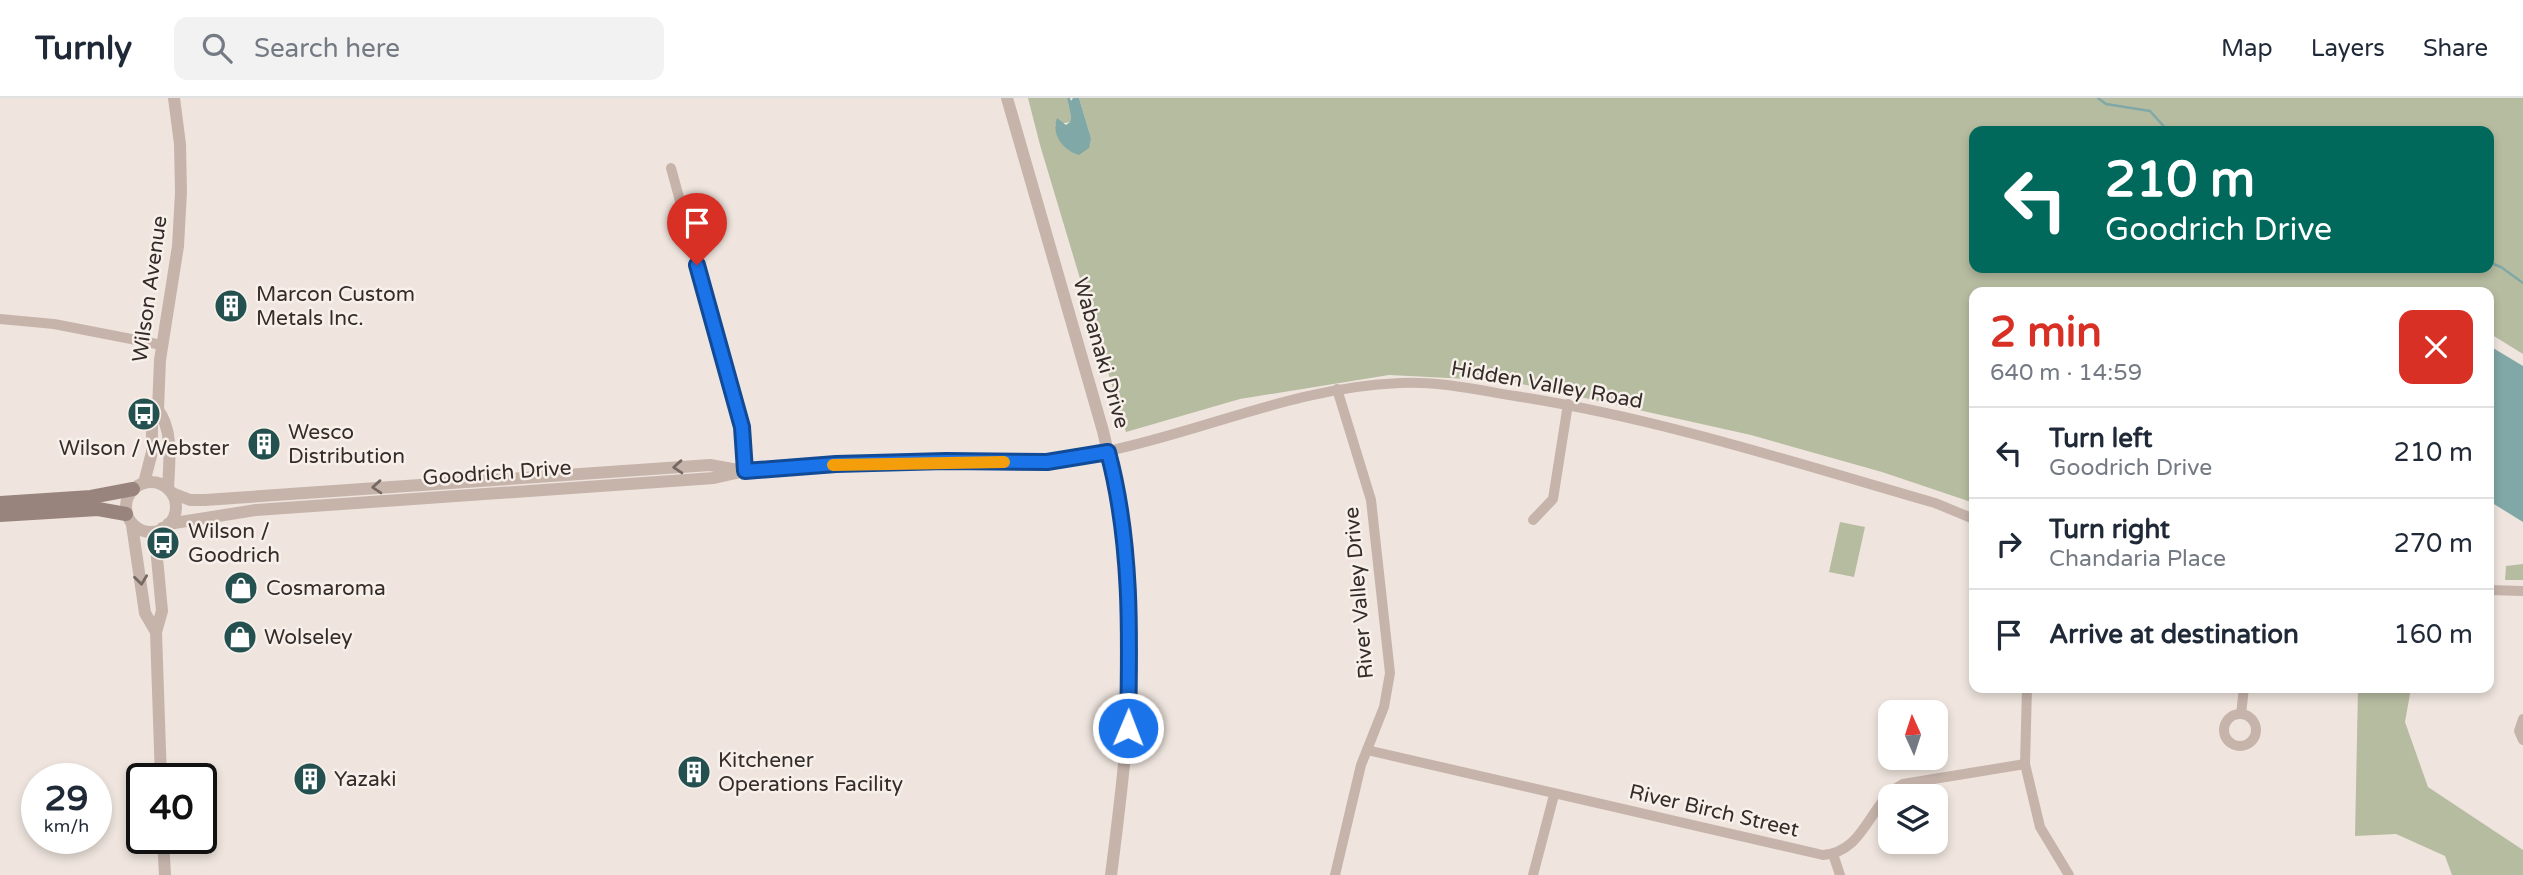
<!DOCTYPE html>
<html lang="en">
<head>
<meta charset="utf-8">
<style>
	body { margin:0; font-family:"Varela Round",sans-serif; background:#f2f2f3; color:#1f2937; height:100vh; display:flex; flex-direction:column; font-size:26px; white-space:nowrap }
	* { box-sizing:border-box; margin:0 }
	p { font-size:23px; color:#747a83 }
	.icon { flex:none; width:38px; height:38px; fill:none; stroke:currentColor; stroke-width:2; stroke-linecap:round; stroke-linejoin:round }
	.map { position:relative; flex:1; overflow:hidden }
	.drawer { position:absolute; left:1969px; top:189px; width:525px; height:406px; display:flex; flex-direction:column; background:#fff; border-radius:14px; box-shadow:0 4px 10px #0003 }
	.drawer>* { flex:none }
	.banner { position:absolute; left:1969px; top:28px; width:525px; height:147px; border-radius:14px; box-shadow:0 4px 10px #0003; background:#00695c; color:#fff; overflow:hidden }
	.needle { width:46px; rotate:357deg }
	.controls { position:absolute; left:1878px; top:602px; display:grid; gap:14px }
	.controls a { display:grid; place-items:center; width:70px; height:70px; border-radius:14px; background:#fff; box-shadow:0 4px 10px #0003; font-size:35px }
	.speed { position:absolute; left:21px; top:665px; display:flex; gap:14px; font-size:35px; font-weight:700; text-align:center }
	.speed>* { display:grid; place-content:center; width:91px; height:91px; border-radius:50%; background:#fff; box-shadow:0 4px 10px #0003; line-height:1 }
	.speed small { font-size:18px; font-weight:400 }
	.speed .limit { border:4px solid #111; border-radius:10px; background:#fff; color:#111 }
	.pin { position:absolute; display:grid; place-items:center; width:60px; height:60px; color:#fff; margin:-72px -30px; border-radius:50% 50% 50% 0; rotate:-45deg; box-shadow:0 0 7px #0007 }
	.pin .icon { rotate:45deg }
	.me { position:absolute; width:77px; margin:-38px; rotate:1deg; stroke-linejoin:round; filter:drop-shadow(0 0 5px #0008) }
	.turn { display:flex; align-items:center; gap:24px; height:147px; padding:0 21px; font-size:32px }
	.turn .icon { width:91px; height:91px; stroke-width:2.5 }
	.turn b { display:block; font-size:49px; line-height:60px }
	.round { display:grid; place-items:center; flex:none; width:74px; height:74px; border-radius:14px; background:#f2f2f3 }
	.summary { display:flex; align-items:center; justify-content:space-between; height:119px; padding:0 21px }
	h1 { font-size:42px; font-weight:700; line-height:52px; color:#d93025 }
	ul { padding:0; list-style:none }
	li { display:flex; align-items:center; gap:21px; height:91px; padding:0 21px; border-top:2px solid #e0e1e3 }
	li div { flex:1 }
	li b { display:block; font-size:26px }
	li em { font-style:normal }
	header { display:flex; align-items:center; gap:42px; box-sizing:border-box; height:98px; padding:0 35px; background:#fff; border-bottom:2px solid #e0e1e3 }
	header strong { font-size:33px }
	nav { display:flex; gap:38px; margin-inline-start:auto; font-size:24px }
	.search { width:490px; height:63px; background:#f2f2f3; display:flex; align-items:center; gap:18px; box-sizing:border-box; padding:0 24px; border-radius:14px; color:#747a83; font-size:26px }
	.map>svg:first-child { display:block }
	.green { fill:#b6bca0; fill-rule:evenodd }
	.water { fill:#80a8a6 }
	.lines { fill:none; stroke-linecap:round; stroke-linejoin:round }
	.stream { stroke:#80a8a6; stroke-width:2.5 }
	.minor { stroke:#c6b4ab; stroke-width:10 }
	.tertiary { stroke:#c6b4ab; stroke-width:12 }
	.secondary { stroke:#99847d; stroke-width:14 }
	.oneway { stroke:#766964 }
	.route-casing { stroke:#114b97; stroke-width:18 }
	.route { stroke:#1a73e8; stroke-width:12 }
	.slow { stroke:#f59e0b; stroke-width:12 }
	.labels { text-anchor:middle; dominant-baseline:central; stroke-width:5; stroke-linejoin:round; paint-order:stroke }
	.street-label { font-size:21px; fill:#352c29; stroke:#f7f0ea }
	.poi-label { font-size:21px; fill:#352c29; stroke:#f7f0ea; text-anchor:start }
</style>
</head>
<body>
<header>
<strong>Turnly</strong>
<div class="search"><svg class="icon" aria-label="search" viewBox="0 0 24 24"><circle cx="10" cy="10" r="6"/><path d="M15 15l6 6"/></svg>Search here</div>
<nav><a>Map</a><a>Layers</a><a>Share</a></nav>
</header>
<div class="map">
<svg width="2523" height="777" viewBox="0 0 2523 777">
	<rect width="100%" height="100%" fill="#efe5de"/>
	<!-- green -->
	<g class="green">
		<path d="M1028,0H1067L1071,19L1070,24L1054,27L1091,40L1079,0H2523V256L2489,235L2488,194H1974V405L1882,374L1751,337L1508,283L1389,277L1240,301L1126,334L1040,47ZM1974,33H2488V170H1974Z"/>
		<polygon points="1840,424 1865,429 1854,479 1829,474"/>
		<polygon points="2523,466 2523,482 2505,482 2506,468"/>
		<polygon points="2358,590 2411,590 2405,624 2428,689 2523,752 2523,777 2452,777 2445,758 2396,736 2355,738"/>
	</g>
	<!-- water -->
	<g class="water">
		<path d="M1067,0H1070L1071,3L1073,0H1079L1091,40L1089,50L1079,57C1063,52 1051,37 1057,20L1066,27L1070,24L1071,19Z"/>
		<polygon points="2488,247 2523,268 2523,424 2489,403"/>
	</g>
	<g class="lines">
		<!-- stream -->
		<g class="stream">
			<polyline points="2098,0 2106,6 2150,13 2168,33"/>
			<polyline points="2488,164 2501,169 2523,185"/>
		</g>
		<!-- minor -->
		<g class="minor">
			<polyline points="671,70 742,329 745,373"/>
			<polyline points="0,221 54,226 162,247"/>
			<path d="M1108,353C1207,332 1297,289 1400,285C1438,283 1478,292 1515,298C1658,320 1796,365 1935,405L1974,421"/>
			<polyline points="1533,422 1553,401 1568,306"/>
			<polyline points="2488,492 2523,493"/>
			<polyline points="2027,590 2025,666 2040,729 2069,777"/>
			<polyline points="2241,616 2244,590"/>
			<circle cx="2240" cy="632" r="16"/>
			<polyline points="2523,621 2519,633 2523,642"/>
			<path d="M1367,652L1823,757C1866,754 1869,703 1903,686L2025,666"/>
			<polyline points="1833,756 1840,777"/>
			<polyline points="1335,777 1361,667 1384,609 1390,575 1371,402 1337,291"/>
			<polyline points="1533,777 1554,697"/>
		</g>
		<!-- tertiary -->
		<g class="tertiary">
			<path d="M1007,0L1103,333C1112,371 1120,409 1125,448C1139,557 1125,669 1111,777"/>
			<path d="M158,312C174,333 169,365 168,391"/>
			<circle cx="151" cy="409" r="25"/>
			<polyline points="144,385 152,354 152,325 158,312 160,262 178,148 181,94 180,46 174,0"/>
			<polyline points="172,395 190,402 205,402 710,367 738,372"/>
			<polyline points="168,426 256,412 714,380 745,373 836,366 946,363 1047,364 1108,353"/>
			<polyline points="132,427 145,515 156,534"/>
			<polyline points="161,681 156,534 162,513 156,449 162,430"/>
			<polyline points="163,740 165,777"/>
		</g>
		<!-- secondary -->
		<g class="secondary">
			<polyline points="0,405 91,399 133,391"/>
			<polyline points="0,417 98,411 126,416"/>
		</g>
	</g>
	<!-- one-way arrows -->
	<defs><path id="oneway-chevron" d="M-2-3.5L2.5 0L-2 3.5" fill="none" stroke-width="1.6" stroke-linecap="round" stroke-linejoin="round" transform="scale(1.75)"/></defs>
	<g class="oneway">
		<use href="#oneway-chevron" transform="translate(678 369) rotate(176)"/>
		<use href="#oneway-chevron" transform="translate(377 389) rotate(176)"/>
		<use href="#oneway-chevron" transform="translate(141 482) rotate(83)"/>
	</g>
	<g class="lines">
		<defs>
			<path id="route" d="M697,167L742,329L745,373L836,366L946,363L1047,364L1108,354C1132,444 1130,538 1128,630"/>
		</defs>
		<!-- route casing -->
		<use href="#route" class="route-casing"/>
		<!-- route -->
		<use href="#route" class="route"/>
		<!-- slow -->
		<polyline class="slow" points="833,367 1004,364"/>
	</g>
	<!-- icons -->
	<defs>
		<symbol id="building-disc" viewBox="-11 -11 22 22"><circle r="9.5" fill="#24514f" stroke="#f7f0ea"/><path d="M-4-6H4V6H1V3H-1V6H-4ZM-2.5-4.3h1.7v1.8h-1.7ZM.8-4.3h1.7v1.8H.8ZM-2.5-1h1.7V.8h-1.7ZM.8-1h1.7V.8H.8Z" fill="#fff"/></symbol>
		<symbol id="bus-disc" viewBox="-11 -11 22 22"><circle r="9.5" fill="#24514f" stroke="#f7f0ea"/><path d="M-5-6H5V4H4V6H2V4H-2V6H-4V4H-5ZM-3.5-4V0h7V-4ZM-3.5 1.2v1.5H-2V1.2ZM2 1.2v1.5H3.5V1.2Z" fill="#fff"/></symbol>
		<symbol id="shop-disc" viewBox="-11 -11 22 22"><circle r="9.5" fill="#24514f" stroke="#f7f0ea"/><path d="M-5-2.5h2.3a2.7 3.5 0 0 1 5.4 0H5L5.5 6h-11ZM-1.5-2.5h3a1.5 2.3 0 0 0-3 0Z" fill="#fff"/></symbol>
	</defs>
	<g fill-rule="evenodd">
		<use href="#building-disc" x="212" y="189" width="38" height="38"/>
		<use href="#bus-disc" x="125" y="297" width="38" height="38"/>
		<use href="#building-disc" x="245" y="327" width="38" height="38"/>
		<use href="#bus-disc" x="144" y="426" width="38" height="38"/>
		<use href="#shop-disc" x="222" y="471" width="38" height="38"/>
		<use href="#shop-disc" x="221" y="520" width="38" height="38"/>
		<use href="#building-disc" x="675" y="655" width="38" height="38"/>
		<use href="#building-disc" x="291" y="662" width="38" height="38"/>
	</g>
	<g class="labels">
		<!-- street labels -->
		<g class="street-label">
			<text transform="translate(150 191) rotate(-82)">Wilson Avenue</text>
			<text transform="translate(1101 255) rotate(74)">Wabanaki Drive</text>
			<text transform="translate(1547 287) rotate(10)">Hidden Valley Road</text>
			<text transform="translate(497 375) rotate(-4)">Goodrich Drive</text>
			<text transform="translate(1359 495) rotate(-95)">River Valley Drive</text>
			<text transform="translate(1714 713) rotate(13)">River Birch Street</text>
		</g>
		<!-- poi labels -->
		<g class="poi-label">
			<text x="256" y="196">Marcon Custom<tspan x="256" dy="24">Metals Inc.</tspan></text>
			<text x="288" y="334">Wesco<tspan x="288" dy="24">Distribution</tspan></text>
			<text x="144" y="350" text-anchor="middle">Wilson / Webster</text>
			<text x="188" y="433">Wilson /<tspan x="188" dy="24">Goodrich</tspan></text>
			<text x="266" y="490">Cosmaroma</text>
			<text x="264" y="539">Wolseley</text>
			<text x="718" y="662">Kitchener<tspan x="718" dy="24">Operations Facility</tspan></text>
			<text x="334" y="681">Yazaki</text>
		</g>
	</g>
</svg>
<div class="controls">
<a><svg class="needle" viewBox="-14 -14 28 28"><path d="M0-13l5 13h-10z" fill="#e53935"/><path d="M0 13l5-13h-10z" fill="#747a83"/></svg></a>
<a><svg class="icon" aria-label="layers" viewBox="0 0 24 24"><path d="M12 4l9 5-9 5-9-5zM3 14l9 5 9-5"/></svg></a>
</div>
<div class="speed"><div>29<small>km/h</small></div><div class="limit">40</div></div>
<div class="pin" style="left:697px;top:167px;background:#d93025"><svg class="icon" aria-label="arrive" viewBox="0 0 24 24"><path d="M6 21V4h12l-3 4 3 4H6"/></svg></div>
<svg class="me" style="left:1128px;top:630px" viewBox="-20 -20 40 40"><circle r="17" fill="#1a73e8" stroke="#fff" stroke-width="3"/><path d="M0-11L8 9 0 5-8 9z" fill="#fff"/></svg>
<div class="banner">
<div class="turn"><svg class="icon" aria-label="left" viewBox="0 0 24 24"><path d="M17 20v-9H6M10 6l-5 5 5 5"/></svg><div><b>210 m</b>Goodrich Drive</div></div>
</div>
<section class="drawer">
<div class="summary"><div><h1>2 min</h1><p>640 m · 14:59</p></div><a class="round" style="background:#d93025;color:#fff"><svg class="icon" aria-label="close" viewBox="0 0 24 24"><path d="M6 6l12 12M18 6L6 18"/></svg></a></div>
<ul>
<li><svg class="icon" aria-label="left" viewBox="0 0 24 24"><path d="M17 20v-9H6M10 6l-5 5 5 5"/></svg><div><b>Turn left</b><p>Goodrich Drive</p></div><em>210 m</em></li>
<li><svg class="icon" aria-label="right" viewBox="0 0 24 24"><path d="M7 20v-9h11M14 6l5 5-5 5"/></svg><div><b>Turn right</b><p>Chandaria Place</p></div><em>270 m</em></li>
<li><svg class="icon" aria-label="arrive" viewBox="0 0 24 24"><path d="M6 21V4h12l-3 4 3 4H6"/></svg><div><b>Arrive at destination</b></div><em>160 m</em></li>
</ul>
</section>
</div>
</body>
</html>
